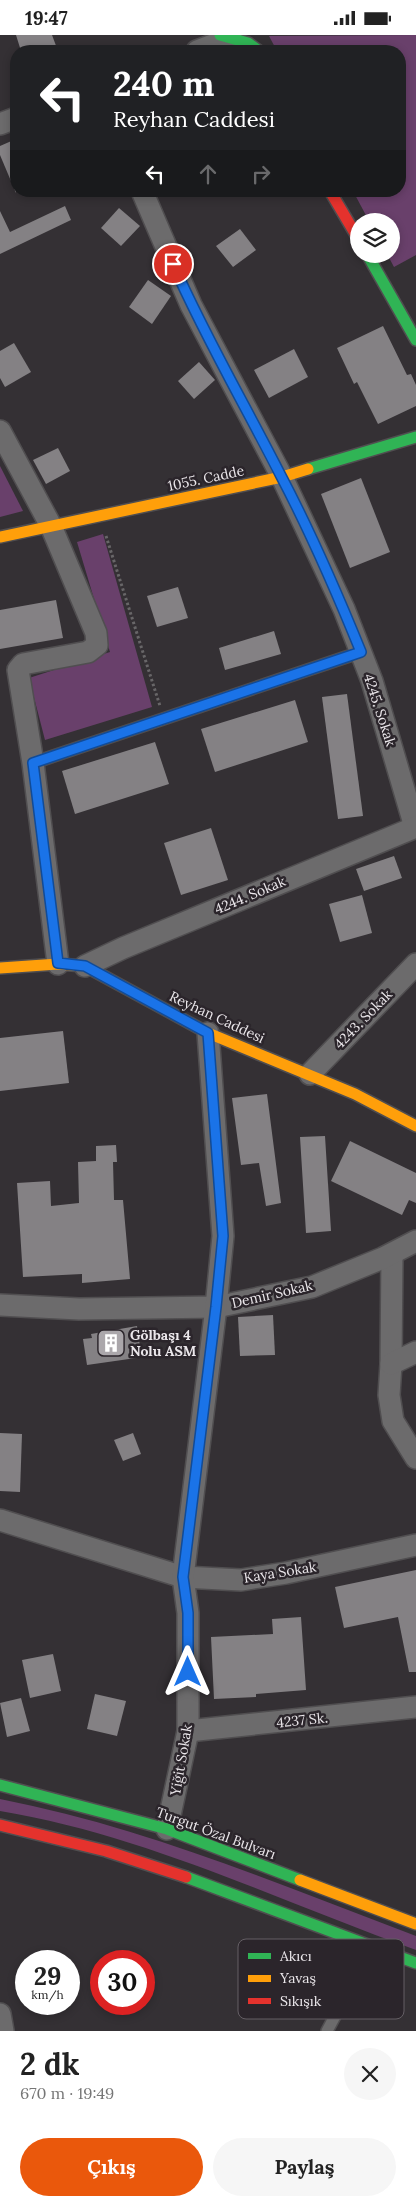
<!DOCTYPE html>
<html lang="tr">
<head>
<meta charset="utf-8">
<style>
	body { margin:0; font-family:Lora,serif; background:#f6f6f6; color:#222; height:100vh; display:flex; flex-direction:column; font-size:19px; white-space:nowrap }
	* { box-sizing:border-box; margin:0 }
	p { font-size:16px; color:#767676 }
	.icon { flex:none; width:28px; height:28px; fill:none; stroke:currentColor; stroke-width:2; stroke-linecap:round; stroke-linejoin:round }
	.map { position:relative; height:1996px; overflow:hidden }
	.side { display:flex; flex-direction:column; background:#fff; flex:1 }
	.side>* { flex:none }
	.banner { position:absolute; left:10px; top:10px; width:396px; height:152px; border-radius:20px; box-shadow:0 2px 8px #0003; background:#202124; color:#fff; overflow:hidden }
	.fabs { position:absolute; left:350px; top:178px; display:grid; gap:10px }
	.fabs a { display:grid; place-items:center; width:50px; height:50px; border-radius:50%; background:#fff; box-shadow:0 2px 8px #0003; font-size:25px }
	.speed { position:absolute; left:15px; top:1915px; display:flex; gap:10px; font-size:25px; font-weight:700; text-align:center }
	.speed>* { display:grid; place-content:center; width:65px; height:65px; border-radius:50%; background:#fff; box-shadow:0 2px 8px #0003; line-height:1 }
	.speed small { font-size:12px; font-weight:400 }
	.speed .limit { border:8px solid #d22; background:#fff; color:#111 }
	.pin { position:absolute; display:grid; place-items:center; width:42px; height:42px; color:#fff; margin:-21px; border:2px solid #fff; border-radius:50%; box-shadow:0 1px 5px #0007 }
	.me { position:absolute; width:55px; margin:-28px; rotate:0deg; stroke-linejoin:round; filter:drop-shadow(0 0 4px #0008) }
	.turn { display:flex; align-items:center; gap:18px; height:105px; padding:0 20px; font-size:22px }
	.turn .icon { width:65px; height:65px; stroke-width:2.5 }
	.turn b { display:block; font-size:35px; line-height:42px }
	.lanes { display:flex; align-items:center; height:48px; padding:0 20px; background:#0003; justify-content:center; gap:25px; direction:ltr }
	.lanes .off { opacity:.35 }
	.round { display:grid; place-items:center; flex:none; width:52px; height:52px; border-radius:26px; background:#f6f6f6 }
	.headline { display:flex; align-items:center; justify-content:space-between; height:85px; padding:0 20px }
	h1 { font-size:30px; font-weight:700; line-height:38px }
	.cta { display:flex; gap:10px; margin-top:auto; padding:10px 20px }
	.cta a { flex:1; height:58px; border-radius:30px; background:#ea580c; color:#fff; font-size:20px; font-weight:700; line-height:58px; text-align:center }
	.cta a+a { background:#f6f6f6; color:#222 }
	.status { display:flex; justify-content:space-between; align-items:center; height:35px; padding:0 25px; background:#fff; direction:ltr }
	.status svg { height:14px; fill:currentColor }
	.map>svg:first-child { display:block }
	.green { fill:#69406b }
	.building { fill:#848184 }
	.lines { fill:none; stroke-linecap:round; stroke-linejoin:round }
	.lane-casing { stroke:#504e50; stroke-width:14 }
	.street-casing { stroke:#504e50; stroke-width:24 }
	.fast-casing { stroke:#504e50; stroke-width:14 }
	.slow-casing { stroke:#504e50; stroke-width:14 }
	.jam-casing { stroke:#504e50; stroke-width:14 }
	.path { stroke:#686668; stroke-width:3; stroke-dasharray:2.5 2.5; stroke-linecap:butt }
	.lane { stroke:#6c6b6c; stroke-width:11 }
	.street { stroke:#6c6b6c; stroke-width:21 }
	.fast { stroke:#30b455; stroke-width:11 }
	.slow { stroke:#ff9f0a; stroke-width:11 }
	.jam { stroke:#e5322d; stroke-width:11 }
	.route-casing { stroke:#114b97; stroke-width:12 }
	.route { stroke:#1a73e8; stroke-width:9 }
	.labels { text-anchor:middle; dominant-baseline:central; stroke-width:5; stroke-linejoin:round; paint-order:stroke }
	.street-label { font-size:14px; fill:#ebe7eb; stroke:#2b252b }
	.poi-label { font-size:14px; font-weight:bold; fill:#ebe7eb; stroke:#2b252b; text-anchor:start }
	.key { fill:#2b252b; stroke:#655f65; stroke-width:1 }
	.key-label { font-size:14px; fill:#ebe7eb }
</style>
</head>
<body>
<div class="status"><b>19:47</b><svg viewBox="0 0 49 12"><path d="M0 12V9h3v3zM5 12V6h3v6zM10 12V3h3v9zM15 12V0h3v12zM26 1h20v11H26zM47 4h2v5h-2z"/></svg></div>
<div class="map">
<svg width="416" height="1996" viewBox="0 0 416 1996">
	<rect width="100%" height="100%" fill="#343034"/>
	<!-- green -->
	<g class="green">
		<polygon points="416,0 416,220 394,232 387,219 391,219 391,186 369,186 353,156 400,156 400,16 277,16 269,1"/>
		<polygon points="0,431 23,476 0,482"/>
		<polygon points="103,499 152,672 45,705 29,643 110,617 77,507"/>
		<path d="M0,1764C144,1792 279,1849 416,1901V1915C279,1866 145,1800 0,1776Z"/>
	</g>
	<!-- building -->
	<g class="building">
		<polygon points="16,0 52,0 58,16 21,16"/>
		<polygon points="16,104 16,158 0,120 0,111"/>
		<polygon points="65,171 71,185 0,219 0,176 10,197"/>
		<polygon points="119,173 140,191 121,211 101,193"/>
		<polygon points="240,194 256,215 233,232 216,211"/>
		<polygon points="148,245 171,261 152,289 129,272"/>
		<polygon points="383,291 407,340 411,339 416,350 416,371 378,389 357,347 354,349 337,313"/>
		<polygon points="14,308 31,337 5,352 0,343 0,316"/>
		<polygon points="294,314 308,342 269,363 254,335"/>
		<polygon points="199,327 215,345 194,364 178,346"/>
		<polygon points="58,413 70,436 46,449 33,425"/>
		<polygon points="361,443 390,517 350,533 321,459"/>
		<polygon points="178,552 188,583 157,592 147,561"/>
		<polygon points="56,565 63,603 0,614 0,575"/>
		<polygon points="274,596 281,619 225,635 219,613"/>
		<polygon points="347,659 363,781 338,784 322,662"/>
		<polygon points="295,665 308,707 215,737 201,694"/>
		<polygon points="155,707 169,749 75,779 62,736"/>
		<polygon points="211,793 228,845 181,860 164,808"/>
		<polygon points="394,821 402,843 364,856 356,834"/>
		<polygon points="362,860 372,898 340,907 329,869"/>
		<polygon points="63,996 69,1048 0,1056 0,1003"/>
		<polygon points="267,1059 281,1168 266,1171 259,1128 241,1130 232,1063"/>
		<polygon points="325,1101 331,1196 306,1198 300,1102"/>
		<polygon points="350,1106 416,1138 416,1168 409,1165 402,1180 331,1146"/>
		<polygon points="116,1110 117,1127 113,1127 114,1165 123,1165 130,1244 82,1248 82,1239 23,1242 17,1148 50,1146 51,1171 79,1168 78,1127 96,1126 96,1111"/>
		<polygon points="273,1280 275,1320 240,1321 238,1282"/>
		<polygon points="137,1291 140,1311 134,1312 136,1323 87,1330 83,1304 92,1303 91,1299"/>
		<polygon points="0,1398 22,1399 20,1457 0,1456"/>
		<polygon points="133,1398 141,1419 123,1426 114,1405"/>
		<polygon points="416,1535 416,1637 409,1637 398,1582 344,1593 335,1552"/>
		<polygon points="301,1582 306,1655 256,1659 256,1662 214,1664 211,1602 273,1599 272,1584"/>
		<polygon points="53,1619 61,1656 30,1663 22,1625"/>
		<polygon points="95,1659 126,1666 117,1701 87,1694"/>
		<polygon points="21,1663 30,1696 7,1702 0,1668"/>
	</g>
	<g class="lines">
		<defs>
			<g id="lane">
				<polyline points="33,728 361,617"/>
				<polyline points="327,1996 372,1912"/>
			</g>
			<g id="street">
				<polyline points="197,16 231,3"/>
				<polyline points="0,89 16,83"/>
				<polyline points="142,156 191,270 282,442 344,574 372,646 415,792"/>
				<polyline points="0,396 51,491 96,598 97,610 88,617 23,629 18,635 33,728 58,929"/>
				<polyline points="85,931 123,913 416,792"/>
				<polyline points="310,1039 416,929"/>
				<polyline points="392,1219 391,1329 389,1360 393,1386 416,1423"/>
				<polyline points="0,1270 79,1274 216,1272 312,1252 383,1223 416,1206"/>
				<polyline points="391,1329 416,1317"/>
				<polyline points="0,1485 183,1542 241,1545 286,1538 416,1510"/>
				<polyline points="188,1696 416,1672"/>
				<polyline points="167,1794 188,1696 188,1578 183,1542 216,1272 223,1201 208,998"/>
				<polyline points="0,1979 3,1996"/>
			</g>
			<g id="fast">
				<polyline points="220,0 248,8 259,16"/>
				<polyline points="367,219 416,305"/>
				<polyline points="308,434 416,402"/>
				<polyline points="0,1750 167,1794 300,1845"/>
				<polyline points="186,1842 416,1928"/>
			</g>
			<g id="slow">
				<polyline points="0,502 282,442 308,434"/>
				<polyline points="0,933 58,929 85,931 208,998 355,1059 416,1091"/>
				<polyline points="300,1845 416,1889"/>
			</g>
			<g id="jam">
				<polyline points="330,156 359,205"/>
				<polyline points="0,1790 106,1816 186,1842"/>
			</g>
		</defs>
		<!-- lane casing -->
		<use href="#lane" class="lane-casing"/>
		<!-- street casing -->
		<use href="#street" class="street-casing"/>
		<!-- fast casing -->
		<use href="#fast" class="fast-casing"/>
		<!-- slow casing -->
		<use href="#slow" class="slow-casing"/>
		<!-- jam casing -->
		<use href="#jam" class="jam-casing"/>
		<!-- path -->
		<polyline class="path" points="106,501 160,671"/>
		<!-- lane -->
		<use href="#lane" class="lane"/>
		<!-- street -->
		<use href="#street" class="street"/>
		<!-- fast -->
		<use href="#fast" class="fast"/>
		<!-- slow -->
		<use href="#slow" class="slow"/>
		<!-- jam -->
		<use href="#jam" class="jam"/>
	</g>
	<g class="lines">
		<defs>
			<path id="route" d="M173,229C205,302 245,370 281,441C311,498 337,558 361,617L33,728L58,928L85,931L208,998L223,1201L216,1272L183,1542L188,1578V1637"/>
		</defs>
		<!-- route casing -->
		<use href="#route" class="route-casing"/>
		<!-- route -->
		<use href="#route" class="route"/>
	</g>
	<!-- icons -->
	<defs>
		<symbol id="building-square" viewBox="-11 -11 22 22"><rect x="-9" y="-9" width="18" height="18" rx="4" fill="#aba7ab" stroke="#2b252b"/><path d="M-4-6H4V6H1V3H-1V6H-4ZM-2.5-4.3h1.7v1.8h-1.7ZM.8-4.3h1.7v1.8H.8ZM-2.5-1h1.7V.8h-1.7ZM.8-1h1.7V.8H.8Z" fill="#fff"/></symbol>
	</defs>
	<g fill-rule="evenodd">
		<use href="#building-square" x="95" y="1292" width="32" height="32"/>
	</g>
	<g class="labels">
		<!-- street labels -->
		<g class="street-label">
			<text transform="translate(206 443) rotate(-12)">1055. Cadde</text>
			<text transform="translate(380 675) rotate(72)">4245. Sokak</text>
			<text transform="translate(250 860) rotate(-23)">4244. Sokak</text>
			<text transform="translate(217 982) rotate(25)">Reyhan Caddesi</text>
			<text transform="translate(363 984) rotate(-46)">4243. Sokak</text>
			<text transform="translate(272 1259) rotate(-13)">Demir Sokak</text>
			<text transform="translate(280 1537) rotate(-9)">Kaya Sokak</text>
			<text transform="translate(302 1685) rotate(-6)">4237 Sk.</text>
			<text transform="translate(181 1725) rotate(-80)">Yiğit Sokak</text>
			<text transform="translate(216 1798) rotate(20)">Turgut Özal Bulvarı</text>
		</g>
		<!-- poi labels -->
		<g class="poi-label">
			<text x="130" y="1300">Gölbaşı 4<tspan x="130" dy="16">Nolu ASM</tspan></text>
		</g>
	</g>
	<!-- legend -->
	<rect x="238" y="1904" width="166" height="80" rx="8" class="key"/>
	<rect x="248" y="1918" width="23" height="6" fill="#30b455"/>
	<rect x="248" y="1940" width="23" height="7" fill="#ff9f0a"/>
	<rect x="248" y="1963" width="23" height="6" fill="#e5322d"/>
	<g class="key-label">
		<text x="280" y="1926">Akıcı</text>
		<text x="280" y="1948">Yavaş</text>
		<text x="280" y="1971">Sıkışık</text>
	</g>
</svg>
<div class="fabs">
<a><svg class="icon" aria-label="layers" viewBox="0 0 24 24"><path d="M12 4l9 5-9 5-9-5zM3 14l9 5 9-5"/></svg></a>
</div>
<div class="speed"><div>29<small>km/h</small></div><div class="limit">30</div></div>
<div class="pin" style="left:173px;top:229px;background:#d93025"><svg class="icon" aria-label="arrive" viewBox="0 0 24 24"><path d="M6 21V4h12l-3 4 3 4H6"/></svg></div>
<svg class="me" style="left:188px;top:1637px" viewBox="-20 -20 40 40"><path d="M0-17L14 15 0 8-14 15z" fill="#1a73e8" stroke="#fff" stroke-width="4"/></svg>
<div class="banner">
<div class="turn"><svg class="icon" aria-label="left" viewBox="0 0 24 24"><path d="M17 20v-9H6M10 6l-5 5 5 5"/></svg><div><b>240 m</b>Reyhan Caddesi</div></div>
<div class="lanes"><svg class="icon" aria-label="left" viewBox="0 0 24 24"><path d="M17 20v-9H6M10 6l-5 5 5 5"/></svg><svg class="icon off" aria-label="ahead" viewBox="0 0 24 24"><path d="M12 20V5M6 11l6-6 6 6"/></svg><svg class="icon off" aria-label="right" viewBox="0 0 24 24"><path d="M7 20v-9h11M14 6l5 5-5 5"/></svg></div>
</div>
</div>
<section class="side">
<div class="headline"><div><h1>2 dk</h1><p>670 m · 19:49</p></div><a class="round"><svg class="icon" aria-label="close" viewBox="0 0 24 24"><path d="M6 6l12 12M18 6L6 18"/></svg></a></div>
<div class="cta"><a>Çıkış</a><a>Paylaş</a></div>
</section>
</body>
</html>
